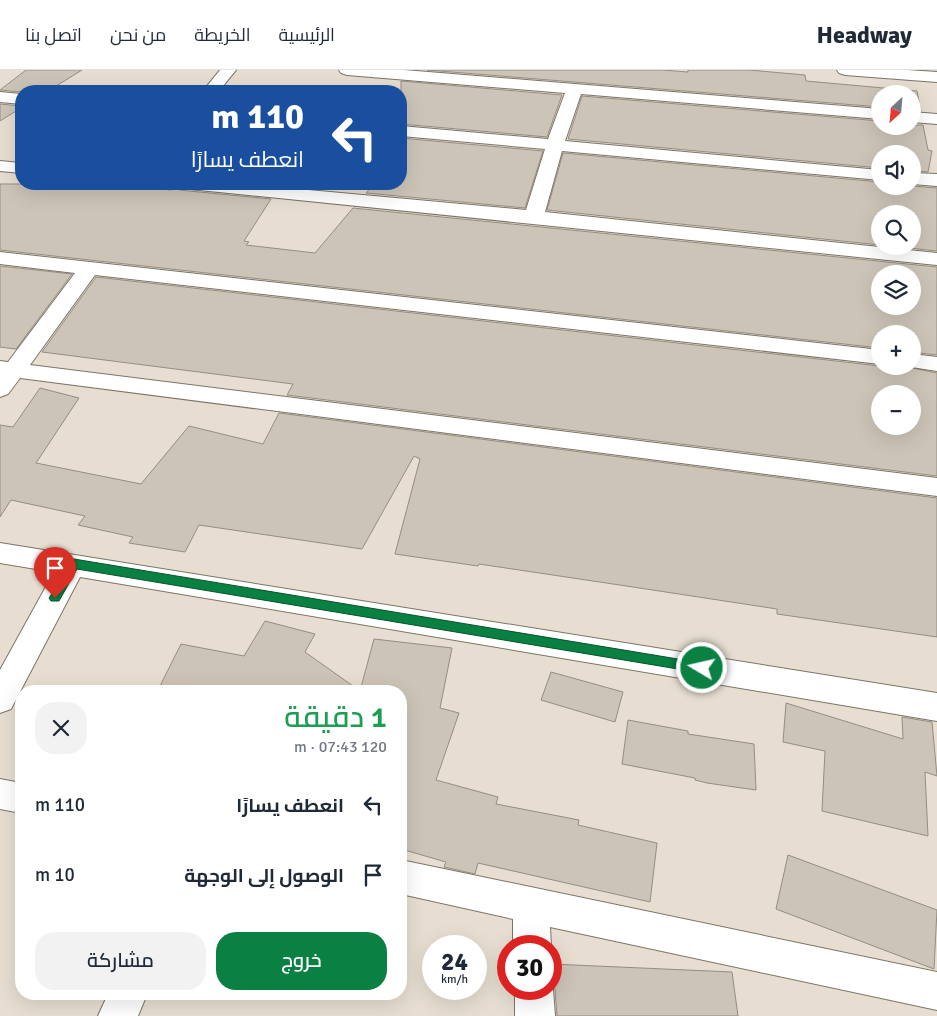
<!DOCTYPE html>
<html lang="ar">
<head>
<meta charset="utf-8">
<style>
	body { margin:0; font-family:Signika,Cairo,sans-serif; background:#f2f2f3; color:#1f2937; direction:rtl; height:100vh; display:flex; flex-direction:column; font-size:19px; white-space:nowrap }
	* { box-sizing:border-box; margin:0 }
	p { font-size:16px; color:#747a83 }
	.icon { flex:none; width:28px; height:28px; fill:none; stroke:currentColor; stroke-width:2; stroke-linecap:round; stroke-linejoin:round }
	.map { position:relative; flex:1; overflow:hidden; direction:ltr }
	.panel { position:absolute; left:15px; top:615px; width:392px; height:315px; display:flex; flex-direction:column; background:#fff; border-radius:20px; box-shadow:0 5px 20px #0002; direction:rtl }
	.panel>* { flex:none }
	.top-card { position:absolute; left:15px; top:15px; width:392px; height:105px; border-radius:20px; box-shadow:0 5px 20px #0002; direction:rtl; background:#1a4fa0; color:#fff; overflow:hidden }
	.needle { width:32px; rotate:206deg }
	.buttons { position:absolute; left:871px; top:15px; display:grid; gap:10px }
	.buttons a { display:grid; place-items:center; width:50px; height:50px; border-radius:50%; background:#fff; box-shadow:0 5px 20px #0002; font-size:25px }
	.speed { position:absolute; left:422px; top:865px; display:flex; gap:10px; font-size:25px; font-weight:700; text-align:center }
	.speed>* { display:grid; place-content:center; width:65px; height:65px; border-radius:50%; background:#fff; box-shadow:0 5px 20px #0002; line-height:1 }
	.speed small { font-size:12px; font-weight:400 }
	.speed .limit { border:8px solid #d22; background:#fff; color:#111 }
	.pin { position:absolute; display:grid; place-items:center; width:42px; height:42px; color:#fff; margin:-51px -21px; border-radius:50% 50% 50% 0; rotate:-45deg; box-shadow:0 0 5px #0007 }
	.pin .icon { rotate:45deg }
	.me { position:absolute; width:55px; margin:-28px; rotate:279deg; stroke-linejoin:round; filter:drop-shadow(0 0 4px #0008) }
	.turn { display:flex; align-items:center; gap:18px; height:105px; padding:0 20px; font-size:22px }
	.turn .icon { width:65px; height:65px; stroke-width:2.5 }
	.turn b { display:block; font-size:35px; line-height:42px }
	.round { display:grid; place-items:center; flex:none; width:52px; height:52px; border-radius:20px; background:#f2f2f3 }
	.headline { display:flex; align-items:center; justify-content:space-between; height:85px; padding:0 20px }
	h1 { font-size:30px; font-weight:600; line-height:38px; color:#1e9e55 }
	.cta { display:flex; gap:10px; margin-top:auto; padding:10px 20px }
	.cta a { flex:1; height:58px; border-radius:20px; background:#0b8043; color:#fff; font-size:20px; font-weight:600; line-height:58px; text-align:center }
	.cta a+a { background:#f2f2f3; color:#1f2937 }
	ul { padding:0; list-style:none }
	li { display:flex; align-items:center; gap:15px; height:70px; padding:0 20px }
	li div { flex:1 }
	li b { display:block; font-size:19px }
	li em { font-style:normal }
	header { display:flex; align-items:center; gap:30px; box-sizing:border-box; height:70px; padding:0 25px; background:#fff; border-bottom:1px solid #e0e1e3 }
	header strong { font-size:24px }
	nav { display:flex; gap:28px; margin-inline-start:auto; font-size:18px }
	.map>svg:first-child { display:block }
	.building { fill:#ccc4b7; stroke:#958d81; fill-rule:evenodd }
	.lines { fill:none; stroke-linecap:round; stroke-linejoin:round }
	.minor-casing { stroke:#7c7468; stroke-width:2 }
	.minor { fill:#fff; fill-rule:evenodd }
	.route { fill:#0b8043; stroke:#07532c }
</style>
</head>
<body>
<header>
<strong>Headway</strong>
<nav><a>الرئيسية</a><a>الخريطة</a><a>من نحن</a><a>اتصل بنا</a></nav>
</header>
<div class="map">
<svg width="937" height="946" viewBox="0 0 937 946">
	<rect width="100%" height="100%" fill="#e7ded1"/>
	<!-- building -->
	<g class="building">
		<polygon points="26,0 82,0 48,21 21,22 0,20"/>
		<polygon points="427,0 662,0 688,2 688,0 749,0 805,5 806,11 917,21 921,41 912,40 912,24 880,24 880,37"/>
		<polygon points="401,11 562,25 547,67 401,54"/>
		<polygon points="582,26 880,51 880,56 923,55 928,80 932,81 928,102 912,101 912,84 880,84 880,98 568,69"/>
		<polygon points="0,34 21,36 21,38 0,51"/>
		<polygon points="401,68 543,81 525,138 366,123 374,114 401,114"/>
		<polygon points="563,83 880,112 880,116 912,116 937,118 937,181 890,176 912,176 912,144 880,144 880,175 547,140"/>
		<path d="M0,114H108L171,120L172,114H175L179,120L271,129L244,171L249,172L246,175L315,183L353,138L937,197V285L912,282V264H880V278L0,180ZM880,204H912V236H880Z"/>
		<polygon points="0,196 72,204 16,279 0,277"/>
		<path d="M96,207L880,296H903L937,303V406L287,325L293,314L42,282ZM880,324H912V356H880Z"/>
		<polygon points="40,318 79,328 36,393 141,414 189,356 263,374 279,343 937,428 937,567 777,544 777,539 633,517 479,494 478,496 395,484 420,389 414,386 362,479 199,455 185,482 129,473 133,467 78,455 85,446 11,430 0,447 0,355 13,357"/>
		<polygon points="265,551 315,564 305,582 360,621 189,621 160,616 181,574 244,586"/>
		<polygon points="374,569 452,578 440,638 459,643 436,710 498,727 496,734 579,750 578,755 657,773 650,832 478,793 475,804 444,797 446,792 401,779 401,621 360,621"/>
		<polygon points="551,602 623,622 615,652 541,630"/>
		<polygon points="786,633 903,669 902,647 932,652 937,706 925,702 928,766 822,741 825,681 783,672"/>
		<polygon points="628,650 688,661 688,664 754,674 756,720 707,713 695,710 695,708 622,694"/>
		<polygon points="788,785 937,840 934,899 776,839"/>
		<polygon points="551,894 732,902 738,946 557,946 555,919 551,912"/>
	</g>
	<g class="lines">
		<defs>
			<g id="minor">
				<polygon points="220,0 236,0 219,21 203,21"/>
				<polygon points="339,0 404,0 880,39 880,49 581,24 565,71 880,100 880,110 562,81 545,142 937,183 937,195 179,118 177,114 242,114 526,140 545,79 401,66 401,56 548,69 565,23 347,5 341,3"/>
				<polygon points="837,0 907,0 937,2 937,12 845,5 839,3"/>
				<polygon points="0,22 21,24 21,34 0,32"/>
				<polygon points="912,42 937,44 937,54 912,52"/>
				<polygon points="0,91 21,93 21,103 0,101"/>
				<polygon points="912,103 937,104 937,116 912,114"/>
				<polygon points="0,182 880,280 880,294 95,205 30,295 937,408 937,426 20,308 8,324 0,327 0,291 8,292 75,203 0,194"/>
				<polygon points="912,284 937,287 937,301 905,296 912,296"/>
				<polygon points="0,473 937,623 937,651 80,507 11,639 0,643 0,600 54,502 0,493"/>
				<polygon points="0,709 21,713 21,743 0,739"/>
				<polygon points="401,790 937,902 937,940 550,857 551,876 513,876 513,849 401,824"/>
				<polygon points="551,914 553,919 555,946 515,946 515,919 551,919"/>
				<polygon points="108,924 147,924 138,946 98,946"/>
			</g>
		</defs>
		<!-- minor casing -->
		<use href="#minor" class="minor-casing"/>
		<!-- minor -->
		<use href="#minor" class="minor"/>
	</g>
	<!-- route -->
	<polygon class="route" points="74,489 702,593 706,594 708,598 706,601 702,603 77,499 59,531 51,531 49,528 51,525 69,491"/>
</svg>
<div class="buttons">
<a><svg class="needle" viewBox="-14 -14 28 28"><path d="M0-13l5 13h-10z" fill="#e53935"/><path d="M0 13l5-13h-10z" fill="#747a83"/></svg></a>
<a><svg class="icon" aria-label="sound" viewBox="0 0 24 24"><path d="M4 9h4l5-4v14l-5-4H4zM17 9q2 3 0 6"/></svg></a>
<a><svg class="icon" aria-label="search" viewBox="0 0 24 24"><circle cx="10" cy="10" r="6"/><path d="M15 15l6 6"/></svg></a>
<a><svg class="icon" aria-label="layers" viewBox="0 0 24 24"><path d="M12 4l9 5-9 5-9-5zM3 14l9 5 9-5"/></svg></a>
<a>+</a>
<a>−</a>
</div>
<div class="speed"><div>24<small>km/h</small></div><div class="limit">30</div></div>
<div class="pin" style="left:55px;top:528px;background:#d93025"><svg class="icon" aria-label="arrive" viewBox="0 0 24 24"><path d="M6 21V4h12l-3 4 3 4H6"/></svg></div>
<svg class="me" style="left:702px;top:598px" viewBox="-20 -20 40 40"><circle r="17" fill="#0b8043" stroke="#fff" stroke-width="3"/><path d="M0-11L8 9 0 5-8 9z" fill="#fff"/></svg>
<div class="top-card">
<div class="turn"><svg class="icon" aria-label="left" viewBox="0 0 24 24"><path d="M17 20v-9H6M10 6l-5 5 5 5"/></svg><div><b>110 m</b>انعطف يسارًا</div></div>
</div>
<section class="panel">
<div class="headline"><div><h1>1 دقيقة</h1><p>120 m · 07:43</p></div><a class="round"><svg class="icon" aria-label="close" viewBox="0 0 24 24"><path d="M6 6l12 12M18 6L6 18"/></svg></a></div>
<ul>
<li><svg class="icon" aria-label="left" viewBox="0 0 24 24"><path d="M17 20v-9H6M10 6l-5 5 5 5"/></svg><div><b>انعطف يسارًا</b></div><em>110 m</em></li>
<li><svg class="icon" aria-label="arrive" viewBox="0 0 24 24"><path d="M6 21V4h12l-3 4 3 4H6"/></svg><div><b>الوصول إلى الوجهة</b></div><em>10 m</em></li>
</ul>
<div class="cta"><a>خروج</a><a>مشاركة</a></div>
</section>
</div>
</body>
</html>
